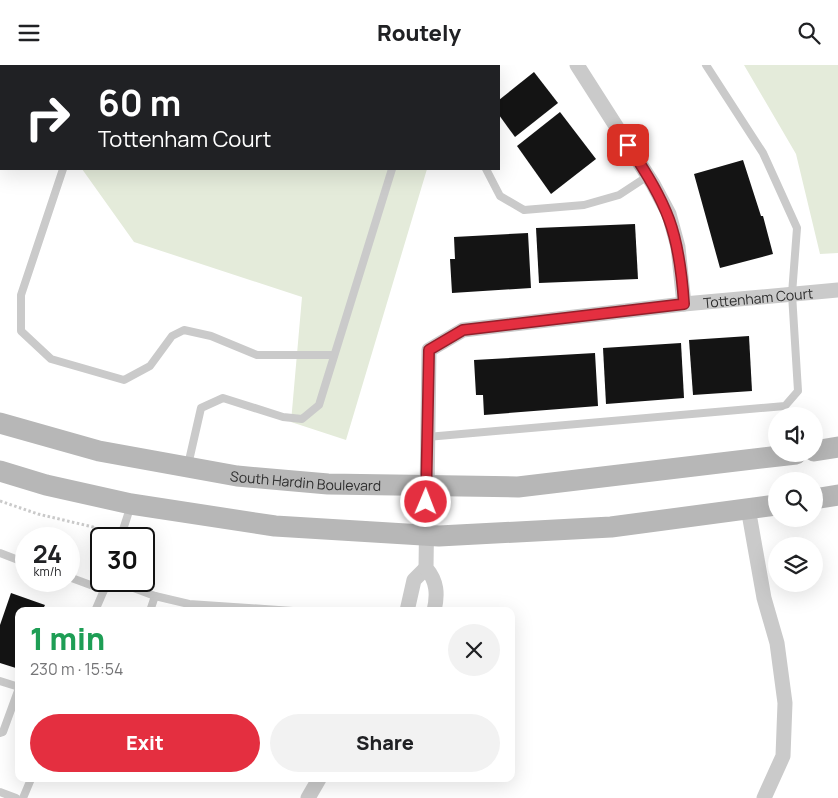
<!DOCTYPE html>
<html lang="en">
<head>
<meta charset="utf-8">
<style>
	body { margin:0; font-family:Manrope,sans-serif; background:#f2f2f2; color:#202124; height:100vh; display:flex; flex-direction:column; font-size:19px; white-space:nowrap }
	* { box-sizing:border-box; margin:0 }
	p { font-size:16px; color:#757577 }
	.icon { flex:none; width:28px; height:28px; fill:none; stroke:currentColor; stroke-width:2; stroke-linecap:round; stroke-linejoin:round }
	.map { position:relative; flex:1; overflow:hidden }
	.side { position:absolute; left:15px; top:542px; width:500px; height:175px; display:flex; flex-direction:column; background:#fff; border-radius:10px; box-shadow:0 5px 20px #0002 }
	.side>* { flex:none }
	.hud { position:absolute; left:0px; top:0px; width:500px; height:105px; box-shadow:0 5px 20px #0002; background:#202124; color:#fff; overflow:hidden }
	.controls { position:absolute; left:768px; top:342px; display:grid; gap:10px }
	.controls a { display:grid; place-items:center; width:55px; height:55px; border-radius:50%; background:#fff; box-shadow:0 5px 20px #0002; font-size:25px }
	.speed { position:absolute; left:15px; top:462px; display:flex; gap:10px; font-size:25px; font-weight:700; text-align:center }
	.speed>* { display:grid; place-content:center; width:65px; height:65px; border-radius:50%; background:#fff; box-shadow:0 5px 20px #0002; line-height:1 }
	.speed small { font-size:12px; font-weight:400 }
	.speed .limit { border:2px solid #111; border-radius:8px; background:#fff; color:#111 }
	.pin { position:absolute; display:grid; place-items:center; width:42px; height:42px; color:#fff; margin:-21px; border-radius:10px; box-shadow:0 2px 8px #0006 }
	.me { position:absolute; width:55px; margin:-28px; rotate:1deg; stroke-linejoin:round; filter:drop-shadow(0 0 4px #0008) }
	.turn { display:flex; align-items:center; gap:18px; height:105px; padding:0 15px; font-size:22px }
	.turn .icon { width:65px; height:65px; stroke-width:2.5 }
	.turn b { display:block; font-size:35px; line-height:42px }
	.round { display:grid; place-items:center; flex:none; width:52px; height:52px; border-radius:26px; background:#f2f2f2 }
	.headline { display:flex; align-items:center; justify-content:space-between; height:85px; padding:0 15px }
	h1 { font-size:30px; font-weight:800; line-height:38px; color:#1e9e55 }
	.button { display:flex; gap:10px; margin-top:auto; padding:10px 15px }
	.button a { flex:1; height:58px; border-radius:30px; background:#e42f40; color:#fff; font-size:20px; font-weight:800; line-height:58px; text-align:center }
	.button a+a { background:#f2f2f2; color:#202124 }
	header { display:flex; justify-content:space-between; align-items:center; height:65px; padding:0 15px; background:#fff; font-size:22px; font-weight:800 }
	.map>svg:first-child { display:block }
	.green { fill:#e4ebda }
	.building { fill:#141414 }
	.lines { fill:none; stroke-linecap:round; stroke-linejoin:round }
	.path { stroke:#cacaca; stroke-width:3; stroke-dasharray:2.5 2.5; stroke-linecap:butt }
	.service { stroke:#cacaca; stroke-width:8 }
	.minor { stroke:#cacaca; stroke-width:15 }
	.secondary { stroke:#b7b7b7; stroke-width:21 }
	.route-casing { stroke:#941f2a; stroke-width:12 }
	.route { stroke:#e42f40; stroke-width:9 }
	.labels { text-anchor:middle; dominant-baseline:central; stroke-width:5; stroke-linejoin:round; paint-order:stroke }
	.street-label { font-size:14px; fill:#2d2d2d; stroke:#fff }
</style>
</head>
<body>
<header><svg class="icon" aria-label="menu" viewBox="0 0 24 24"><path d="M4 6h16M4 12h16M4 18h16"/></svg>Routely<svg class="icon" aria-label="search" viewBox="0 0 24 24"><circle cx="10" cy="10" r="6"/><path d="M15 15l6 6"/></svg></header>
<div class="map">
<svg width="838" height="733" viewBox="0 0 838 733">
	<rect width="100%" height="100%" fill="#fff"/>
	<!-- green -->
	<g class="green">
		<polygon points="84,0 458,0 84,1"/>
		<polygon points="744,0 838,0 838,188 820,189 796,89"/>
		<polygon points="82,104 427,104 346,375 291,357 302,232 134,177"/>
	</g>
	<!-- building -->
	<g class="building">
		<polygon points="534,7 558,38 515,72 499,50 499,35"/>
		<polygon points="560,47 596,94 551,129 517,81"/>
		<polygon points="743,95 761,151 763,151 773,189 720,203 694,109"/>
		<polygon points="635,159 638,214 539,218 536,163"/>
		<polygon points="528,168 531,223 452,228 450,194 455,194 454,172"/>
		<polygon points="749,271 752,326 693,330 689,275"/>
		<polygon points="681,278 684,333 606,339 603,283"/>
		<polygon points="595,288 598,341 484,350 483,330 476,330 474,295"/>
		<polygon points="11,528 45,540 42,546 19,546 19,604 0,598 0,560"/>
	</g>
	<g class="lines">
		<!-- path -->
		<polyline class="path" points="0,436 38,449 93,462 102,468 102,474"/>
		<!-- service -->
		<g class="service">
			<polyline points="96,1 97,0"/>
			<polyline points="425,1 425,0"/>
			<polyline points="478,1 478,0"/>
			<polyline points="63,104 21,230 21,266 51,294 124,315 150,301 172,271 184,265 211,271 257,290 334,290"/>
			<polyline points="486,104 500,131 524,145 584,140 619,130 648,111"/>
			<polyline points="427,372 785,341 798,326 792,229 797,163 763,88 706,0"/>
			<polyline points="188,400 201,343 223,333 283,352 302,354 319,340 392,104"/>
			<polyline points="120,474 131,440"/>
			<polyline points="0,488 26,498"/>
			<polyline points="69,512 104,525 106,516"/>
			<polyline points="115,516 155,531 189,539 293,546"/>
			<polyline points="95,546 104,525"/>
			<polyline points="150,546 155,531"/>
			<polyline points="0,616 19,622"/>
			<polyline points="0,668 3,667 19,623"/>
			<polyline points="0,727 16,733"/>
			<polyline points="23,733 31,714"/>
		</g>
		<!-- minor -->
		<g class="minor">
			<polyline points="577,0 653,119 669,149 678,182 684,239"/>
			<polyline points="748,443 764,533 777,578 785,638 783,691 764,733"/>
			<polyline points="407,546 414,515 426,503"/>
			<path id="s1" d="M434,546C438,529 437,516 426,503L429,285L463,265L684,239L838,225"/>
			<polyline points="308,733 319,714"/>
		</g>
		<!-- secondary -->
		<g class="secondary">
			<polyline points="25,1 25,0"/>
			<polyline points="0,69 1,65"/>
			<path id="s2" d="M0,358L99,386L237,411L328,419L518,422L796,389"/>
			<polyline points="814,386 838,382"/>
			<polyline points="0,406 46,420 131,439 275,461 439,471 611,462 776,440"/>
			<polyline points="814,434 838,430"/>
		</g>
	</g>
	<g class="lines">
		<defs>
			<path id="route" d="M426,437L429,285L463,265L684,239C679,165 668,141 628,80"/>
		</defs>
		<!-- route casing -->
		<use href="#route" class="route-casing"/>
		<!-- route -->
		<use href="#route" class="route"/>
	</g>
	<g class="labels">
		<!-- street labels -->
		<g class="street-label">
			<text stroke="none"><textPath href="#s1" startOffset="600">Tottenham Court</textPath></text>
			<text stroke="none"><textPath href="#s2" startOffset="312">South Hardin Boulevard</textPath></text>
		</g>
	</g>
</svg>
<div class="controls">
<a><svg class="icon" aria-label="sound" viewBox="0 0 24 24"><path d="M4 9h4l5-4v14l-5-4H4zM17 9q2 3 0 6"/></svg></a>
<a><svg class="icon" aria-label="search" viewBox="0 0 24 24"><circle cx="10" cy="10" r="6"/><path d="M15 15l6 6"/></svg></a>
<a><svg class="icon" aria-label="layers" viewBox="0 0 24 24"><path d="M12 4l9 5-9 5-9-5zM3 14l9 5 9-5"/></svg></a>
</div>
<div class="speed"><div>24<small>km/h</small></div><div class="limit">30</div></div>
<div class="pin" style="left:628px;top:80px;background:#d93025"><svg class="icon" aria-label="arrive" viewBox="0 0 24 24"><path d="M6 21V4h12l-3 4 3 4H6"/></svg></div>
<svg class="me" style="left:426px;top:437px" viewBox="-20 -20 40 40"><circle r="17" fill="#e42f40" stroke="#fff" stroke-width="3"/><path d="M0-11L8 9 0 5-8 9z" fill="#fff"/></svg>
<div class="hud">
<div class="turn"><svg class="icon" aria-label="right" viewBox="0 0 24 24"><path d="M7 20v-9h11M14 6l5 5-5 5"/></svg><div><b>60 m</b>Tottenham Court</div></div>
</div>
<section class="side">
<div class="headline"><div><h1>1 min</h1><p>230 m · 15:54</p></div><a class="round"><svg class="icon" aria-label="close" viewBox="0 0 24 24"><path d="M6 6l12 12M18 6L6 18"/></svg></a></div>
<div class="button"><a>Exit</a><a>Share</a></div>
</section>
</div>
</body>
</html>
